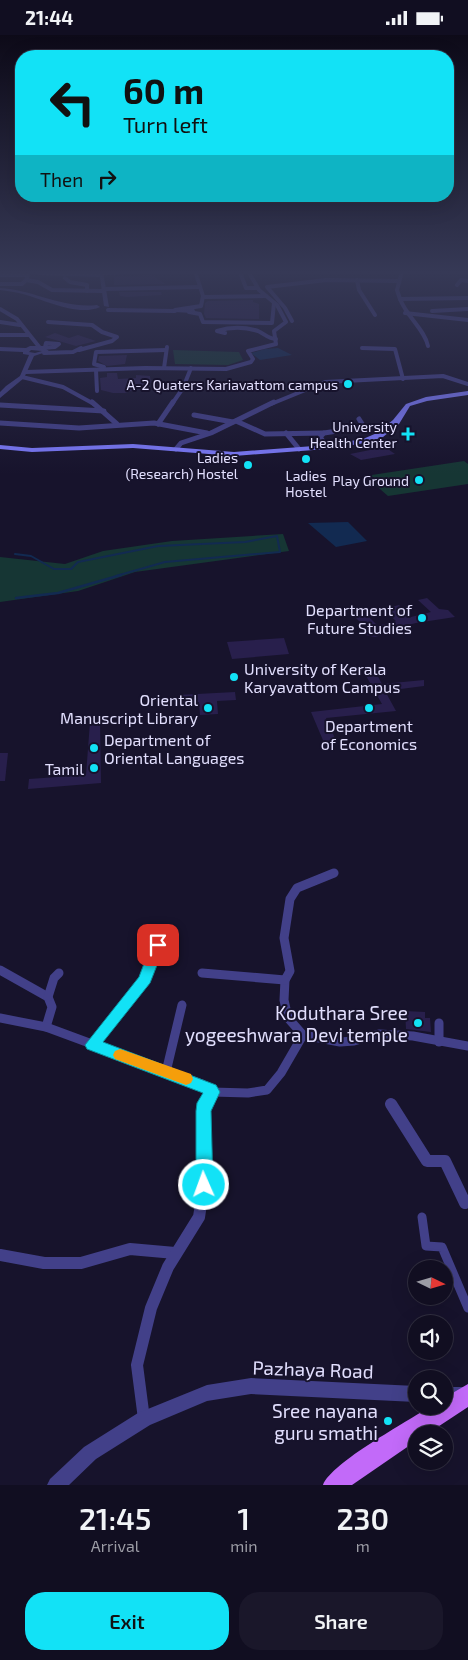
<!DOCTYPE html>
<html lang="en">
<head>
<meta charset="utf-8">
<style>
	body { margin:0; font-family:"Exo 2",sans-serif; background:#1a172a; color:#f1f3f6; height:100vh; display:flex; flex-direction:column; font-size:19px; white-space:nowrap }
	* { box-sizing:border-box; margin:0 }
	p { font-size:16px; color:#9c9ca5 }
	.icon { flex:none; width:28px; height:28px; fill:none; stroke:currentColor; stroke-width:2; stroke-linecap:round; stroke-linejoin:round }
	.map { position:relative; height:1450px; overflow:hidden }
	.panel { display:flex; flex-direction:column; background:#110e21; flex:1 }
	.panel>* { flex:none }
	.guide { position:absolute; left:15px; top:15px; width:439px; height:152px; border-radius:20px; box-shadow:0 5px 20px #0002,0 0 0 1px #302e3f; background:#12e2f6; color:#111; overflow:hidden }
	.needle { width:32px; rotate:95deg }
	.buttons { position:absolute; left:408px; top:1225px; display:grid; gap:10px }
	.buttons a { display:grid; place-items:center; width:45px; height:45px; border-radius:50%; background:#110e21; box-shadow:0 5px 20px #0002,0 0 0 1px #302e3f; font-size:25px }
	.pin { position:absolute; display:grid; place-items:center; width:42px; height:42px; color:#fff; margin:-21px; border-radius:10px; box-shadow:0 2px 8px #0006 }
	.me { position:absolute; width:55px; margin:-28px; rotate:358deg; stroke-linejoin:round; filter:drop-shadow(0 0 4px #0008) }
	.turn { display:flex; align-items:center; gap:18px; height:105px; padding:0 25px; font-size:22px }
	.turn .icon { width:65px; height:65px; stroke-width:2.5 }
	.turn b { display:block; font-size:35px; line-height:42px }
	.then { display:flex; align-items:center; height:48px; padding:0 25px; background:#0003; gap:10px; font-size:19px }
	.eta { display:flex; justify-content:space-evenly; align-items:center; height:85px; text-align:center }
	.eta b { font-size:30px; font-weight:600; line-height:35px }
	.button { display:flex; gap:10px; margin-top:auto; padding:10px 25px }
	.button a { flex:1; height:58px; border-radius:20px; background:#12e2f6; color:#111; font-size:20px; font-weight:600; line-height:58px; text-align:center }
	.button a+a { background:#1a172a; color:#f1f3f6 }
	.status { display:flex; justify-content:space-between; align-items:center; height:35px; padding:0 25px; background:#110e21; direction:ltr }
	.status svg { height:14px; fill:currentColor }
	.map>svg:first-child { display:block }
	.green { fill:#163634 }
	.water { fill:#122a51 }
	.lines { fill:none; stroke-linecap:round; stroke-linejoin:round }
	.stream-far1 { stroke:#122a51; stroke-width:2 }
	.stream { stroke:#122a51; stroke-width:2.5 }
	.building { fill:#281f4c }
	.pedestrian { stroke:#424089; stroke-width:9 }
	.minor-far3 { stroke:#424089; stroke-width:4 }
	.minor-far2 { stroke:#424089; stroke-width:5 }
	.minor-far1 { stroke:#424089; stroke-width:9 }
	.minor { stroke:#424089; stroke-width:12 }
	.tertiary { fill:#424089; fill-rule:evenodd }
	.secondary { fill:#7b79fa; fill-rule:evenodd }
	.primary { fill:#c26af9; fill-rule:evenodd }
	.route { fill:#12e2f6; stroke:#0c93a0 }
	.slow { fill:#f59e0b }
	.poi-dot { fill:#12e2f6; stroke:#17132c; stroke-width:2 }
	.labels { text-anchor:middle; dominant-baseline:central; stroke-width:4; stroke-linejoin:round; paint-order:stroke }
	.far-poi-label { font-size:14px; fill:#e2dffe; stroke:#17132c; text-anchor:end }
	.poi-label { font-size:16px; fill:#e2dffe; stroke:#17132c; text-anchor:end }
	.near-poi-label { font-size:19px; fill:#e2dffe; stroke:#17132c; text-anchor:end }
	.near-street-label { font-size:19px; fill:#e2dffe; stroke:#17132c }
</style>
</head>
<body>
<div class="status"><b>21:44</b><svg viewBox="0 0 49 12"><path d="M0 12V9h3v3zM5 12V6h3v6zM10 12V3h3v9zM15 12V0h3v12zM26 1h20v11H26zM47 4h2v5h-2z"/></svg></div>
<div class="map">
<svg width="468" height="1450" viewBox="0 0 468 1450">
	<rect width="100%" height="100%" fill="#17132c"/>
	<!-- green -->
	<g class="green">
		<polygon points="173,315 239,317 243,325 228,330 175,329"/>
		<polygon points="464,426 468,429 468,449 388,461 365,441"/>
		<polygon points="283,499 289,516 135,537 78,556 0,567 0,522 65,529 103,516 172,506"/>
	</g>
	<!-- water -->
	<g class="water">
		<polygon points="278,313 292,320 260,325 251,318 265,314"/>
		<polygon points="348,487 367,506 336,512 308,488"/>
	</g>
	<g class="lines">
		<!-- stream-far1 -->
		<polyline class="stream-far1" points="15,519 31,521 54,534 71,534 78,527 158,511 245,507 277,501 280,517 165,527 116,541"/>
		<!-- stream -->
		<polyline class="stream" points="16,563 58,558 121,540"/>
	</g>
	<!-- building -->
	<g class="building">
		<polygon points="151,240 166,249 114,250 114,242"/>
		<polygon points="119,257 161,257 162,260 127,262 120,261"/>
		<polygon points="253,265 253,267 259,269 259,284 206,283 204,279 205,268 208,266"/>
		<polygon points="55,298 69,303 78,300 96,306 76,311 45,302"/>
		<polygon points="127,320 125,329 107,331 98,326 99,321"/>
		<polygon points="107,338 117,338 118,344 136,343 136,340 150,341 151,348 125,358 113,358 101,355 100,343 107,342"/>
		<polygon points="385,412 395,419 361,425 350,419"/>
		<polygon points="427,563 439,574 448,575 455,582 416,588 383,596 382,600 375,602 365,600 361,595 364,591 354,581 365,578 378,591 396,586 383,574 399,570 411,582 431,577 418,565"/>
		<polygon points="284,603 289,619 232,624 227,607"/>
		<polygon points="376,638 382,649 424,645 424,651 385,656 396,676 326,683 337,708 325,710 311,677 382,669 365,639"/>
		<polygon points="235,657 236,665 217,666 218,679 200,680 199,667 179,668 178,660"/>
		<polygon points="100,686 101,748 28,754 29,744 86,740 90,687"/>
		<polygon points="0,718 8,718 5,746 0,746"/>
		<polygon points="405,976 425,977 425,983 430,983 431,997 406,994"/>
	</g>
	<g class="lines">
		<!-- pedestrian -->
		<polyline class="pedestrian" points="422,1182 426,1211 442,1212 468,1273"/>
		<!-- minor-far3 -->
		<g class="minor-far3">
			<polyline points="402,236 397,255 400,264 468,263"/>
			<polyline points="101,238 161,236"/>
			<polyline points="98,239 40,238 99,240"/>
			<polyline points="0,240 28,240 26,245 38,247 52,255 102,256"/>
			<polyline points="241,240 246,253 257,253"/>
			<polyline points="65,243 70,247 87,250 87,256"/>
			<polyline points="357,245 359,255 375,280"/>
			<polyline points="0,249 22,249 26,245"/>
			<polyline points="457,250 461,245 468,246"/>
			<polyline points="105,254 200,252"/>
			<polyline points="203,262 266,261"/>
			<path d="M400,264C407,282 425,295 428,311"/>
			<polyline points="0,274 17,284 40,313"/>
			<polyline points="108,275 175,276"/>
			<polyline points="193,276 175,275 201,271 203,261 195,236"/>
			<polyline points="432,276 468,274"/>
			<polyline points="189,277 200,279 203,287 272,288 274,268"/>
			<polyline points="405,278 468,285"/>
			<polyline points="292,286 285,273 267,252 326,245 399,246"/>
			<polyline points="0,287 20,290"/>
			<polyline points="48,287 92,290 102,297 117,302 112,306 79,315"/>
			<path d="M225,298L217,296C230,292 245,292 258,296C265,299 268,304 276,304"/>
			<polyline points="0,300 29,300"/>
			<polyline points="42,313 55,312 59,309 46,308 45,312"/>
			<polyline points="362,313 395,314 403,344"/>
			<polyline points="44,318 73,317 81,313"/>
			<polyline points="104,332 94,329 96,317 166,315"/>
			<polyline points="164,333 167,312"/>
			<polyline points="96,335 97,356"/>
			<polyline points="26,337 145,333 226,334 251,327 253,324 248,316 276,309 274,296 286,287 277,270 259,255 248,236"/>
			<polyline points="22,342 63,352 94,369"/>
			<polyline points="172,369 183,353 191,333"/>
			<polyline points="271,369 325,347 443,341 468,349"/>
		</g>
		<!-- minor-far2 -->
		<g class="minor-far2">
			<polyline points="92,367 117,389"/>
			<polyline points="0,370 104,376"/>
			<polyline points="194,380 233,387"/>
			<polyline points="236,386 265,399 324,398"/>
			<polyline points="0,388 79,393 154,388 207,398"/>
			<polyline points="158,389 173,367"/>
			<polyline points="286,398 299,414"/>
			<polyline points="327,412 320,402 324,398 364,392 359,384"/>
			<polyline points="176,414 181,408 211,398 274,367"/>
		</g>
		<!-- minor-far1 -->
		<g class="minor-far1">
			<polyline points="334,838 297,853 290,864 284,903 290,936 285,945 284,965 288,983 303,1000 340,1007 354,1006 379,999 413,1001 468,1011"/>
			<polyline points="163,899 145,944 92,1009 202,1049 212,1057 208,1063"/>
			<polyline points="0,935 48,962 52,972 46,992"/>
			<polyline points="202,938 285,945"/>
			<polyline points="48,962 54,943 59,938"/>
			<polyline points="0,983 46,992 92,1009"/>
			<polyline points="439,988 439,1007"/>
			<polyline points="166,1037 182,970"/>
			<polyline points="212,1057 248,1058 267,1055 281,1038 303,1000"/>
		</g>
		<!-- minor -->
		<g class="minor">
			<polyline points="391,1069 427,1126 445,1126 465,1168"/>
			<polyline points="0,1220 44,1228 81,1228 130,1214 175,1218"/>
			<polyline points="144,1384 137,1330 151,1273 168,1232 199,1182 204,1150 203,1076 209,1062"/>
		</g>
		<!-- tertiary -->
		<g class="tertiary">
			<polygon points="99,236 103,236 109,272 104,271"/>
			<path d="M0,253C34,255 63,274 97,270L100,272C78,282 45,265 23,259C16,257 8,256 0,255Z"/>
			<path d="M30,311H42L49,316L34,321L24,343L0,363V357L6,351L20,341L29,320L23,319V317L0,316V312L26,313ZM31,315L42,316L35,318L29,317Z"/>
			<polygon points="251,1343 416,1351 416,1367 251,1359 207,1366 150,1390 96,1424 69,1450 47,1450 50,1444 84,1412 138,1378 207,1350"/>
			<polygon points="444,1352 463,1352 468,1354 468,1366 463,1368 444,1368"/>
		</g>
		<!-- secondary -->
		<polygon class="secondary" points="468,356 468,360 427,366 410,371 399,389 383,402 365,408 327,414 234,421 133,413 32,417 0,414 0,410 32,413 133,409 234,417 327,410 363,404 377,398 393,385 406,369 426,362"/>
		<!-- primary -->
		<path class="primary" d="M468,1349V1372L427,1399H416V1406L352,1450H323C332,1427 407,1387 431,1371H444V1363Z"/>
	</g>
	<!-- sky -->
	<linearGradient id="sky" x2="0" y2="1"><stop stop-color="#0d0a18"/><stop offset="0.54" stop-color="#363956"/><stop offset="1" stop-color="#363956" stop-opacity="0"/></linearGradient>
	<rect width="468" height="439" fill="url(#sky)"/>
	<!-- route -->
	<polygon class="route" points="158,905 165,910 150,948 103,1007 216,1050 220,1057 211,1076 213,1150 210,1155 204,1158 198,1155 196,1150 196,1076 197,1068 203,1058 87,1014 85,1010 139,942 151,910"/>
	<!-- slow -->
	<polygon class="slow" points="120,1014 191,1039 193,1044 191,1048 186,1050 115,1024 113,1020 115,1016"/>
	<!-- markers -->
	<g class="poi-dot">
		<circle cx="348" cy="349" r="5"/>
		<path d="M405.5 391.5h5v5h5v5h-5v5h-5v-5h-5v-5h5z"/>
		<circle cx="306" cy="424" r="5"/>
		<circle cx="248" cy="430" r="5"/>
		<circle cx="419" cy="445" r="5"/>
		<circle cx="422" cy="583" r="5"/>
		<circle cx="234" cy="642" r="5"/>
		<circle cx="208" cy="673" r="5"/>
		<circle cx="369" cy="673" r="5"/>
		<circle cx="94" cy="713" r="5"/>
		<circle cx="94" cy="733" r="5"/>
		<circle cx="418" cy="988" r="5"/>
		<circle cx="388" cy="1386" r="5"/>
	</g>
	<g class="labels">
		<!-- far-poi labels -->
		<g class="far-poi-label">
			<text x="338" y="349">A-2 Quaters Kariavattom campus</text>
			<text x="397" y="391">University<tspan x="397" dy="16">Health Center</tspan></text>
			<text x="238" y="422">Ladies<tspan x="238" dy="16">(Research) Hostel</tspan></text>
			<text x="306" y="440" text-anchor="middle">Ladies<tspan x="306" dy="16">Hostel</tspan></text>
			<text x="409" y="445">Play Ground</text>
		</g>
		<!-- poi labels -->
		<g class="poi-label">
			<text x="412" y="574">Department of<tspan x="412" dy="18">Future Studies</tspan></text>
			<text x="244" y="633" text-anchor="start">University of Kerala<tspan x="244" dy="18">Karyavattom Campus</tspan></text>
			<text x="198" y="664">Oriental<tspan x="198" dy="18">Manuscript Library</tspan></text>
			<text x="369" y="690" text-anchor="middle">Department<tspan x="369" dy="18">of Economics</tspan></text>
			<text x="104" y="704" text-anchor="start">Department of<tspan x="104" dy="18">Oriental Languages</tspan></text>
			<text x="84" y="733">Tamil</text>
		</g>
		<!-- near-poi labels -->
		<g class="near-poi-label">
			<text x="408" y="977">Koduthara Sree<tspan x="408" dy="22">yogeeshwara Devi temple</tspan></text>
			<text x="378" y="1375">Sree nayana<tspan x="378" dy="22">guru smathi</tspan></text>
		</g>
		<!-- near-street labels -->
		<g class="near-street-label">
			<text transform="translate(313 1334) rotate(2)">Pazhaya Road</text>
		</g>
	</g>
</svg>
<div class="buttons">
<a><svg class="needle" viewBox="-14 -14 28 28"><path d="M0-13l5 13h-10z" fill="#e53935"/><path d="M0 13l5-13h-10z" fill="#9c9ca5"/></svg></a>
<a><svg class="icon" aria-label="sound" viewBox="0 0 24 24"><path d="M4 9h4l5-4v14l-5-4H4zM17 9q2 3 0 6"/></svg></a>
<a><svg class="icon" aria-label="search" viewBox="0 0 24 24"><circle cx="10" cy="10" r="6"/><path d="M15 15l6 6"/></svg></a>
<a><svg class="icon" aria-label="layers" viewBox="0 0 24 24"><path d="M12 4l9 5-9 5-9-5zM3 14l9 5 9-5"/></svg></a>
</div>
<div class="pin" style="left:158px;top:910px;background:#d93025"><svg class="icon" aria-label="arrive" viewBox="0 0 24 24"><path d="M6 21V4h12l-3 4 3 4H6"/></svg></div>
<svg class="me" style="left:204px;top:1150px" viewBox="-20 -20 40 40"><circle r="17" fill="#12e2f6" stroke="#fff" stroke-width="3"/><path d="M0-11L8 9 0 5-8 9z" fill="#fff"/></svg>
<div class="guide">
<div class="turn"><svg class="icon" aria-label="left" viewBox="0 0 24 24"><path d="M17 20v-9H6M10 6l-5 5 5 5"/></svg><div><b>60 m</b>Turn left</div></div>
<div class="then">Then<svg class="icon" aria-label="right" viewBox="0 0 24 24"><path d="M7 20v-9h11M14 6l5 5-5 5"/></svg></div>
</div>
</div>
<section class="panel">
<div class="eta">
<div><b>21:45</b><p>Arrival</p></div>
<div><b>1</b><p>min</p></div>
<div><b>230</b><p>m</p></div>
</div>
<div class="button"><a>Exit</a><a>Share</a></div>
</section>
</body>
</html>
